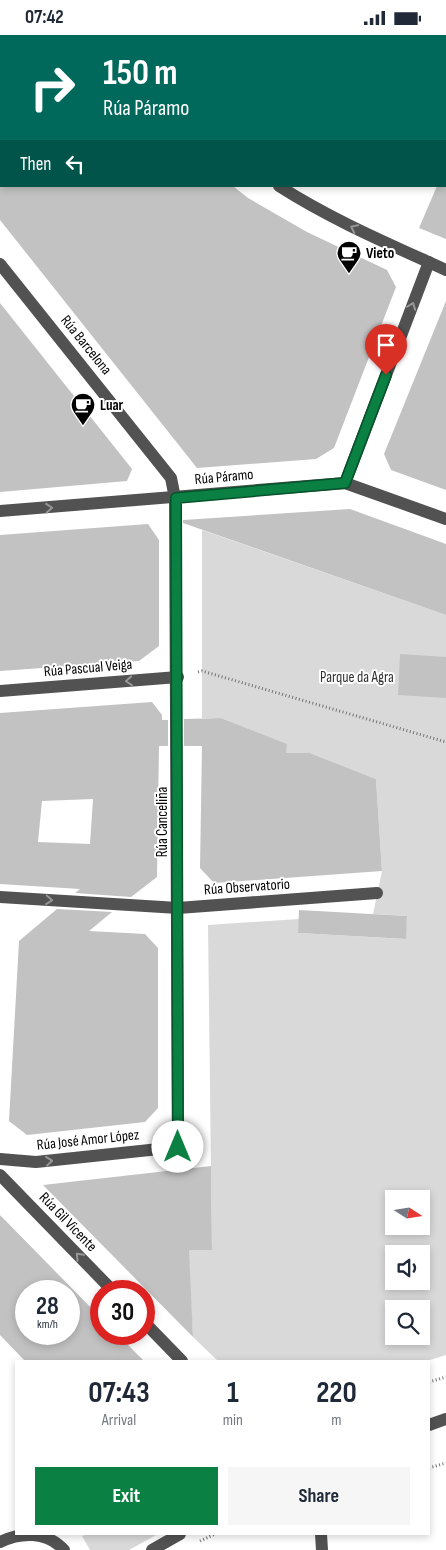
<!DOCTYPE html>
<html lang="en">
<head>
<meta charset="utf-8">
<style>
	body { margin:0; font-family:"Sofia Sans Condensed",sans-serif; background:#f6f6f7; color:#1f2937; height:100vh; display:flex; flex-direction:column; font-size:19px; white-space:nowrap }
	* { box-sizing:border-box; margin:0 }
	p { font-size:16px; color:#747a83 }
	.icon { flex:none; width:28px; height:28px; fill:none; stroke:currentColor; stroke-width:2; stroke-linecap:round; stroke-linejoin:round }
	.map { position:relative; flex:1; overflow:hidden }
	.details { position:absolute; left:15px; top:1325px; width:415px; height:175px; display:flex; flex-direction:column; background:#fff; border-radius:0px; box-shadow:0 2px 8px #0003 }
	.details>* { flex:none }
	.top-card { position:absolute; left:0px; top:0px; width:446px; height:152px; box-shadow:0 2px 8px #0003; background:#00695c; color:#fff; overflow:hidden }
	.needle { width:32px; rotate:102deg }
	.controls { position:absolute; left:385px; top:1155px; display:grid; gap:10px }
	.controls a { display:grid; place-items:center; width:45px; height:45px; border-radius:0px; background:#fff; box-shadow:0 2px 8px #0003; font-size:25px }
	.speed { position:absolute; left:15px; top:1245px; display:flex; gap:10px; font-size:25px; font-weight:700; text-align:center }
	.speed>* { display:grid; place-content:center; width:65px; height:65px; border-radius:50%; background:#fff; box-shadow:0 2px 8px #0003; line-height:1 }
	.speed small { font-size:12px; font-weight:400 }
	.speed .limit { border:8px solid #d22; background:#fff; color:#111 }
	.pin { position:absolute; display:grid; place-items:center; width:42px; height:42px; color:#fff; margin:-51px -21px; border-radius:50% 50% 50% 0; rotate:-45deg; box-shadow:0 0 5px #0007 }
	.pin .icon { rotate:45deg }
	.me { position:absolute; width:55px; margin:-28px; rotate:0deg; stroke-linejoin:round; filter:drop-shadow(0 0 4px #0008) }
	.turn { display:flex; align-items:center; gap:18px; height:105px; padding:0 20px; font-size:22px }
	.turn .icon { width:65px; height:65px; stroke-width:2.5 }
	.turn b { display:block; font-size:35px; line-height:42px }
	.then { display:flex; align-items:center; height:48px; padding:0 20px; background:#0003; gap:10px; font-size:19px }
	.eta { display:flex; justify-content:space-evenly; align-items:center; height:85px; text-align:center }
	.eta b { font-size:30px; font-weight:700; line-height:35px }
	.button { display:flex; gap:10px; margin-top:auto; padding:10px 20px }
	.button a { flex:1; height:58px; border-radius:0px; background:#0b8043; color:#fff; font-size:20px; font-weight:700; line-height:58px; text-align:center }
	.button a+a { background:#f6f6f7; color:#1f2937 }
	.status { display:flex; justify-content:space-between; align-items:center; height:35px; padding:0 25px; background:#fff; direction:ltr }
	.status svg { height:14px; fill:currentColor }
	.map>svg:first-child { display:block }
	.green { fill:#d9d9d9; fill-rule:evenodd }
	.building { fill:#c2c2c2; fill-rule:evenodd }
	.lines { fill:none; stroke-linecap:round; stroke-linejoin:round }
	.path { stroke:#747474; stroke-width:3; stroke-dasharray:1 2.5; stroke-linecap:butt }
	.minor { stroke:#525252; stroke-width:12 }
	.oneway { stroke:#979797 }
	.route-casing { stroke:#07532c; stroke-width:12 }
	.route { stroke:#0b8043; stroke-width:9 }
	.labels { text-anchor:middle; dominant-baseline:central; stroke-width:4; stroke-linejoin:round; paint-order:stroke }
	.poi-label { font-size:15px; font-weight:bold; fill:#000; stroke:#fff; text-anchor:start }
	.street-label { font-size:15px; fill:#000; stroke:#fff }
	.park-label { font-size:15px; fill:#303030; stroke:#fff }
</style>
</head>
<body>
<div class="status"><b>07:42</b><svg viewBox="0 0 49 12"><path d="M0 12V9h3v3zM5 12V6h3v6zM10 12V3h3v9zM15 12V0h3v12zM26 1h20v11H26zM47 4h2v5h-2z"/></svg></div>
<div class="map">
<svg width="446" height="1515" viewBox="0 0 446 1515">
	<rect width="100%" height="100%" fill="#fff"/>
	<!-- green -->
	<g class="green">
		<path d="M202,495L446,580V1320L427,1326H218L193,1302L188,1215H212L208,890L299,884L298,898L405,904L407,881L373,879L382,836L376,744L310,718H286V709L221,683H202ZM394,1164H421V1191H394ZM394,1219H421V1246H394ZM394,1274H421V1301H394Z"/>
		<polygon points="88,1499 158,1499 129,1515 90,1515 82,1501"/>
	</g>
	<!-- building -->
	<g class="building">
		<polygon points="445,130 446,130 446,204 419,193 437,151 445,151"/>
		<polygon points="0,151 233,151 248,163 307,197 387,235 396,252 334,413 316,424 197,433 0,185"/>
		<polygon points="446,266 446,455 391,435 384,419"/>
		<polygon points="0,268 132,434 127,446 0,457"/>
		<polygon points="350,474 446,509 446,580 183,488 183,485"/>
		<polygon points="148,489 159,505 159,611 139,626 0,636 0,500"/>
		<polygon points="400,619 446,622 446,663 398,660"/>
		<path d="M152,667L162,680V685H168V711H159L157,842L131,862L75,858L80,854L0,849V678ZM93,764L90,809L38,807L42,766Z"/>
		<polygon points="221,683 287,709 286,718 310,718 376,744 382,836 214,848 200,833 202,711 184,711 184,684"/>
		<polygon points="57,874 112,877 89,896 145,899 158,913 158,1073 145,1087 27,1100 9,1086 19,906"/>
		<polygon points="299,875 407,881 406,904 298,898"/>
		<polygon points="211,1131 212,1215 189,1215 193,1302 43,1150"/>
		<path d="M0,1180L101,1283V1299H117L144,1326H25L0,1300ZM26,1256H69V1299H26Z"/>
	</g>
	<g class="lines">
		<!-- path -->
		<g class="path">
			<polyline points="198,637 202,636 446,707"/>
			<polyline points="429,1347 446,1342"/>
			<polyline points="429,1433 446,1428"/>
			<polyline points="200,1506 215,1499"/>
		</g>
		<!-- minor -->
		<g class="minor">
			<polyline points="126,0 127,1"/>
			<polyline points="263,1 264,0"/>
			<path d="M279,151C332,185 389,209 446,235"/>
			<polyline points="0,229 171,443 175,463 178,1112 36,1127 0,1124"/>
			<polyline points="345,448 429,227"/>
			<polyline points="0,476 345,448 446,484"/>
			<polyline points="0,656 178,642"/>
			<polyline points="0,862 178,873 377,858"/>
			<polyline points="0,1140 113,1256"/>
			<polyline points="144,1287 182,1326"/>
			<polyline points="429,1390 446,1384"/>
			<polyline points="321,1499 322,1515"/>
			<path d="M0,1507C21,1497 47,1496 64,1515"/>
			<polyline points="152,1515 180,1499"/>
		</g>
	</g>
	<!-- one-way arrows -->
	<defs><path id="oneway-chevron" d="M-2-3.5L2.5 0L-2 3.5" fill="none" stroke-width="1.6" stroke-linecap="round" stroke-linejoin="round" transform="scale(1.25)"/></defs>
	<g class="oneway">
		<use href="#oneway-chevron" transform="translate(354 193) rotate(-154)"/>
		<use href="#oneway-chevron" transform="translate(412 271) rotate(-69)"/>
		<use href="#oneway-chevron" transform="translate(49 473) rotate(-4)"/>
		<use href="#oneway-chevron" transform="translate(129 646) rotate(175)"/>
		<use href="#oneway-chevron" transform="translate(49 865) rotate(4)"/>
		<use href="#oneway-chevron" transform="translate(49 1126) rotate(-6)"/>
		<use href="#oneway-chevron" transform="translate(79 1221) rotate(-134)"/>
	</g>
	<g class="lines">
		<defs>
			<polyline id="route" points="178,1112 176,463 345,448 386,340"/>
		</defs>
		<!-- route casing -->
		<use href="#route" class="route-casing"/>
		<!-- route -->
		<use href="#route" class="route"/>
	</g>
	<!-- icons -->
	<defs>
		<symbol id="cafe-pin" viewBox="-11 -11 22 30"><path d="M0 17L-7.5 6A9.5 9.5 0 1 1 7.5 6Z" fill="#000" stroke="#fff"/><path d="M-5.5-4.5H6V0H3Q3 3.5 0 3.5H-2.5Q-5.5 3.5-5.5 0ZM3-3.2v2h1.7v-2ZM-6 4.5H4V6H-6Z" fill="#fff"/></symbol>
	</defs>
	<g fill-rule="evenodd">
		<use href="#cafe-pin" x="335" y="204" width="28" height="38"/>
		<use href="#cafe-pin" x="69" y="356" width="28" height="38"/>
	</g>
	<g class="labels">
		<!-- poi labels -->
		<g class="poi-label">
			<text x="366" y="218">Vieto</text>
			<text x="100" y="370">Luar</text>
		</g>
		<!-- street labels -->
		<g class="street-label">
			<text transform="translate(86 310) rotate(51)">Rúa Barcelona</text>
			<text transform="translate(224 442) rotate(-5)">Rúa Páramo</text>
			<text transform="translate(88 633) rotate(-5)">Rúa Pascual Veiga</text>
			<text transform="translate(162 787) rotate(-90)">Rúa Canceliña</text>
			<text transform="translate(247 852) rotate(-4)">Rúa Observatorio</text>
			<text transform="translate(88 1105) rotate(-6)">Rúa José Amor López</text>
			<text transform="translate(68 1187) rotate(46)">Rúa Gil Vicente</text>
		</g>
		<!-- park labels -->
		<g class="park-label">
			<text x="357" y="642">Parque da Agra</text>
		</g>
	</g>
</svg>
<div class="controls">
<a><svg class="needle" viewBox="-14 -14 28 28"><path d="M0-13l5 13h-10z" fill="#e53935"/><path d="M0 13l5-13h-10z" fill="#747a83"/></svg></a>
<a><svg class="icon" aria-label="sound" viewBox="0 0 24 24"><path d="M4 9h4l5-4v14l-5-4H4zM17 9q2 3 0 6"/></svg></a>
<a><svg class="icon" aria-label="search" viewBox="0 0 24 24"><circle cx="10" cy="10" r="6"/><path d="M15 15l6 6"/></svg></a>
</div>
<div class="speed"><div>28<small>km/h</small></div><div class="limit">30</div></div>
<div class="pin" style="left:386px;top:340px;background:#d93025"><svg class="icon" aria-label="arrive" viewBox="0 0 24 24"><path d="M6 21V4h12l-3 4 3 4H6"/></svg></div>
<svg class="me" style="left:178px;top:1112px" viewBox="-20 -20 40 40"><circle r="19" fill="#fff"/><path d="M0-13L10 11 0 6-10 11z" fill="#0b8043"/></svg>
<div class="top-card">
<div class="turn"><svg class="icon" aria-label="right" viewBox="0 0 24 24"><path d="M7 20v-9h11M14 6l5 5-5 5"/></svg><div><b>150 m</b>Rúa Páramo</div></div>
<div class="then">Then<svg class="icon" aria-label="left" viewBox="0 0 24 24"><path d="M17 20v-9H6M10 6l-5 5 5 5"/></svg></div>
</div>
<section class="details">
<div class="eta">
<div><b>07:43</b><p>Arrival</p></div>
<div><b>1</b><p>min</p></div>
<div><b>220</b><p>m</p></div>
</div>
<div class="button"><a>Exit</a><a>Share</a></div>
</section>
</div>
</body>
</html>
